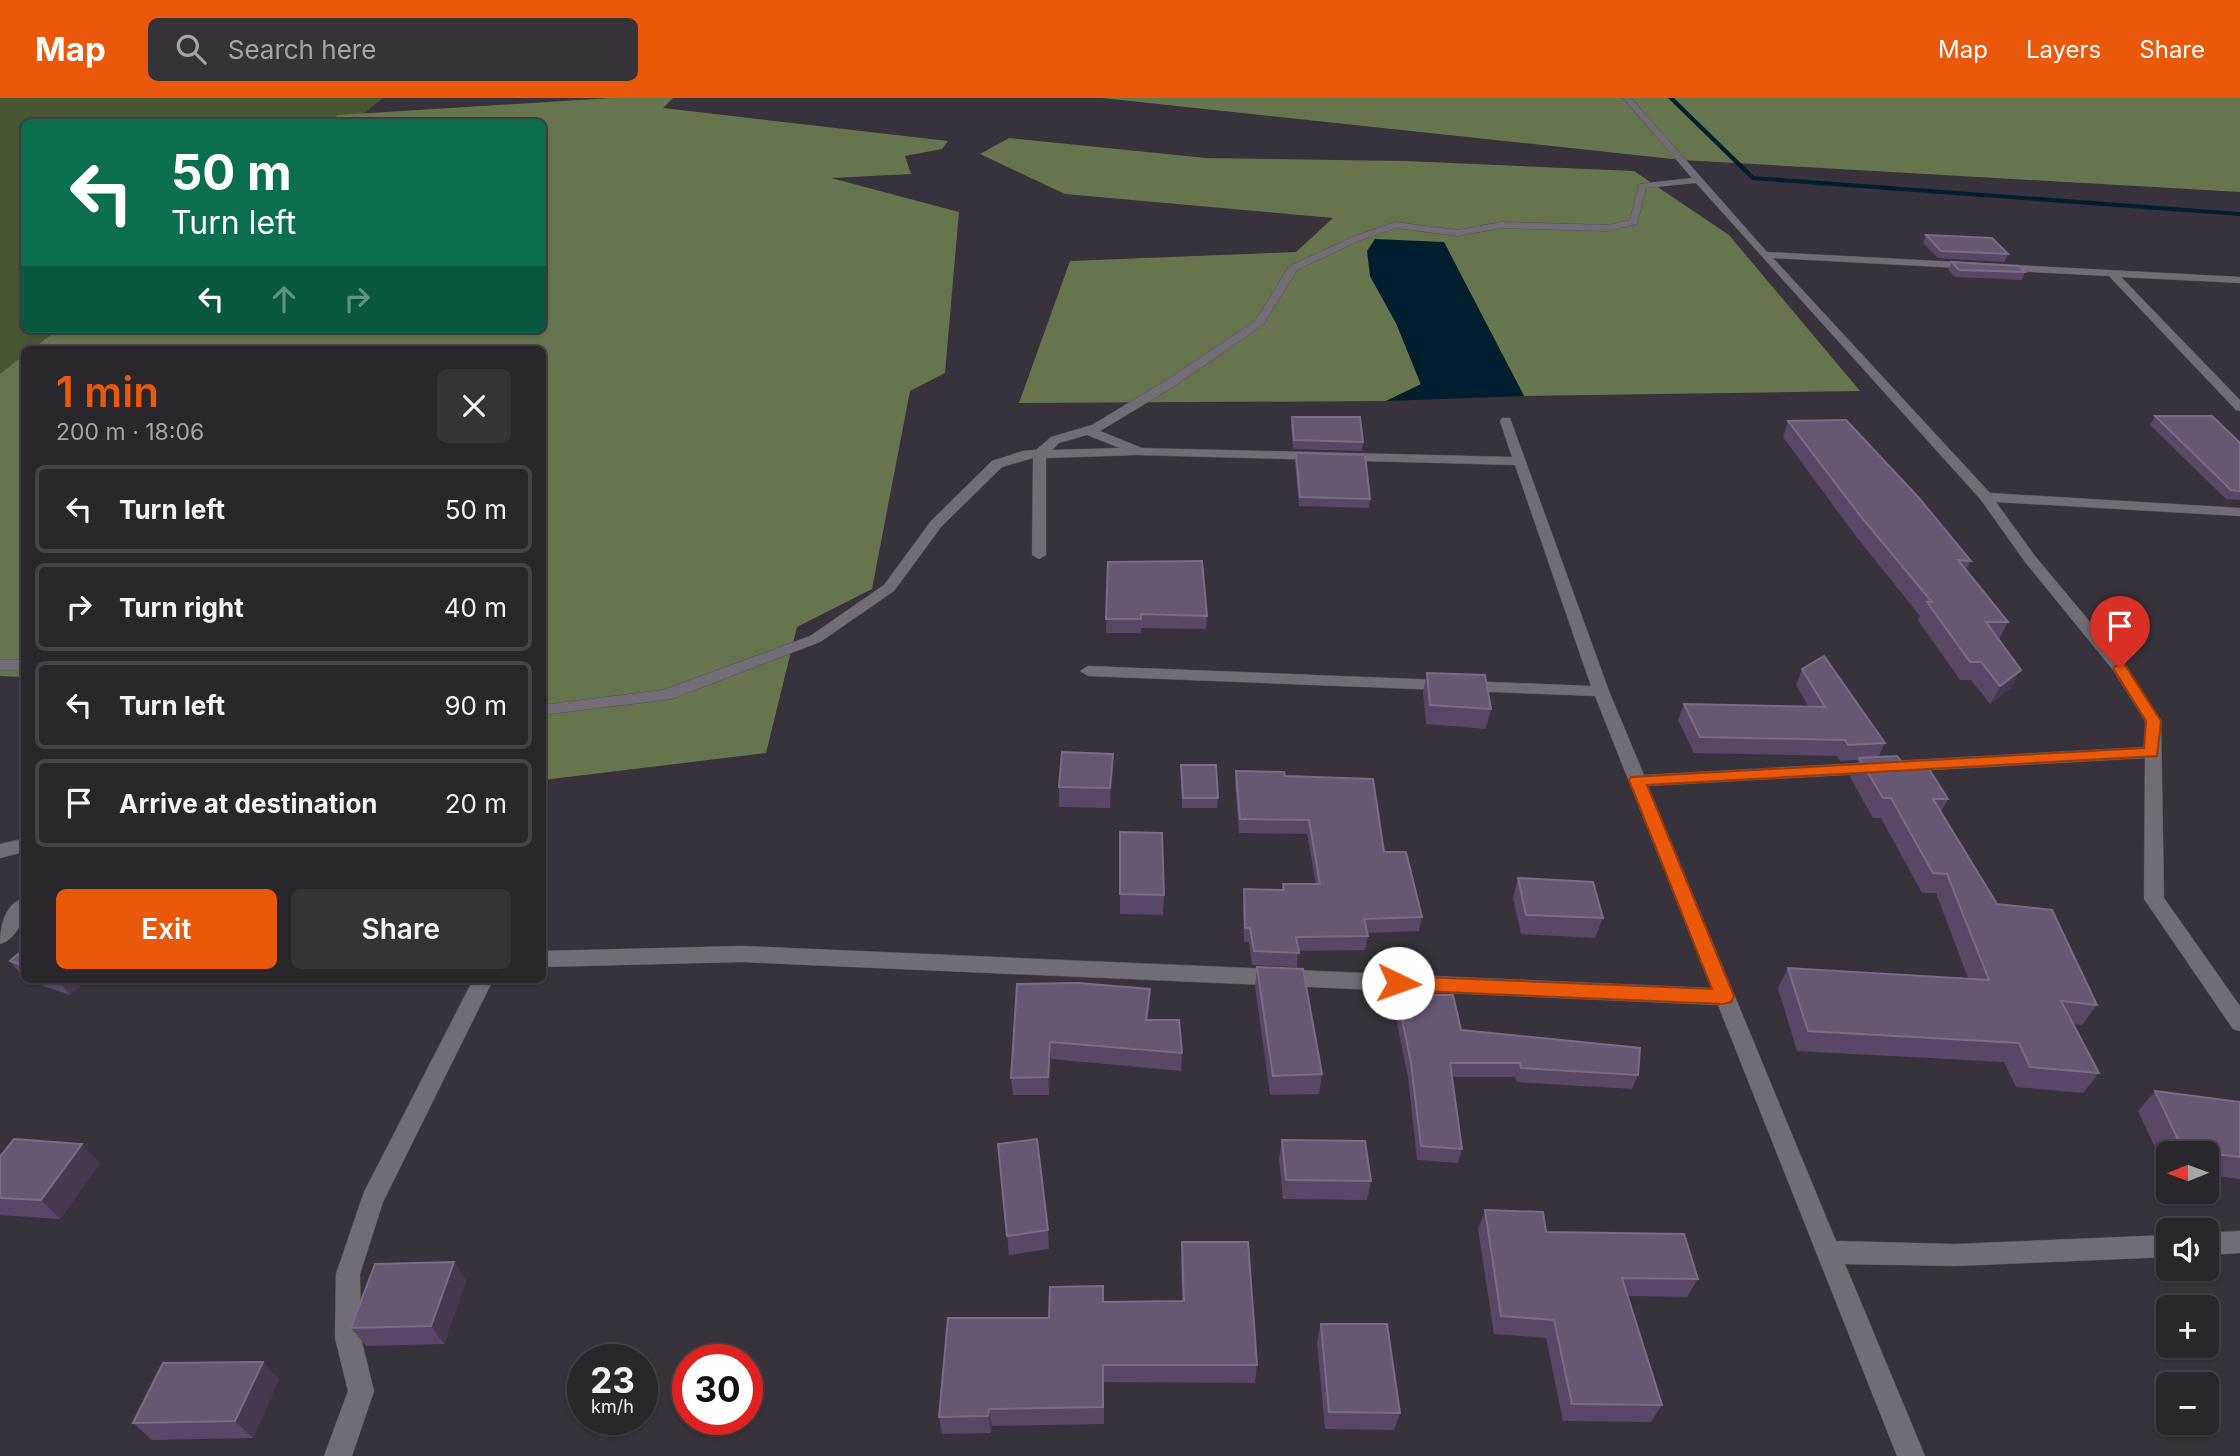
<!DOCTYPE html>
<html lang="en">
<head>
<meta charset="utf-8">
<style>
	body { margin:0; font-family:Inter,sans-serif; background:#353238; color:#f1f3f6; height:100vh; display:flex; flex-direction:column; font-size:26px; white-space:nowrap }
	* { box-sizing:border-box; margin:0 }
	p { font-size:23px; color:#a5a5a9 }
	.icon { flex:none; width:38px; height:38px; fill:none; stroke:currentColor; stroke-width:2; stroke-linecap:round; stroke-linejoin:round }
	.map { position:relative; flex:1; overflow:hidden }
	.details { position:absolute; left:21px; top:248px; width:525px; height:637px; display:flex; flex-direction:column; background:#29262c; border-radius:10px; box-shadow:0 2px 5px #0004,0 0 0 2px #454348 }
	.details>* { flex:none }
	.hud { position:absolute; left:21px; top:21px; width:525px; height:214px; border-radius:10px; box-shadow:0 2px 5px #0004,0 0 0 2px #454348; background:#0b6e4f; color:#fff; overflow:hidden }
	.needle { width:46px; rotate:269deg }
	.buttons { position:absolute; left:2156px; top:1043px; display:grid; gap:14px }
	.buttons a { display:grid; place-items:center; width:63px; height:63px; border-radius:10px; background:#29262c; box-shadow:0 2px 5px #0004,0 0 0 2px #454348; font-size:35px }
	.speed { position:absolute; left:567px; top:1246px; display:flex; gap:14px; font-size:35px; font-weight:700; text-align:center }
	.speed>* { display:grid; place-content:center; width:91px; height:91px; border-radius:50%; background:#29262c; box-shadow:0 2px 5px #0004,0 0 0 2px #454348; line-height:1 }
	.speed small { font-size:18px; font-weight:400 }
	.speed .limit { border:10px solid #d22; background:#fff; color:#111 }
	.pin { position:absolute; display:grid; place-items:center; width:60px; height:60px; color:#fff; margin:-72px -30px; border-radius:50% 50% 50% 0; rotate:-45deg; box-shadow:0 0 7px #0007 }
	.pin .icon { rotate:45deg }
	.me { position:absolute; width:77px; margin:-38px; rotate:93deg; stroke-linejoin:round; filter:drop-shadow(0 0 5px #0008) }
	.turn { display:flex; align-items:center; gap:24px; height:147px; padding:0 35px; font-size:32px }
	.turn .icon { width:91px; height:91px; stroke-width:2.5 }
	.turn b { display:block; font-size:49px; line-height:60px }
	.lanes { display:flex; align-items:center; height:66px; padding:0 35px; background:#0003; justify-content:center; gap:35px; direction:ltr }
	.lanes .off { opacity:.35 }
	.round { display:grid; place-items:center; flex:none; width:74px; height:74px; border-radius:10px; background:#353238 }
	.summary { display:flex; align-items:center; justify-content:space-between; height:119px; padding:0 35px }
	h1 { font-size:42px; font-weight:600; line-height:52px; color:#ea580c }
	.button { display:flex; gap:14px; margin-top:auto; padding:14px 35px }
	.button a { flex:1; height:80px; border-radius:10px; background:#ea580c; color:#fff; font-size:28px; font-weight:600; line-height:80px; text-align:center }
	.button a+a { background:#353238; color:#f1f3f6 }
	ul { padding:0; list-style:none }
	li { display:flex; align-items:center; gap:21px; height:88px; margin:0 14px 10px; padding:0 21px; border:4px solid #454348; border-radius:10px }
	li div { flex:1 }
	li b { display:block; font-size:26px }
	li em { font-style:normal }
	header { display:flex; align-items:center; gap:42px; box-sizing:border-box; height:98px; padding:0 35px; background:#ea580c; color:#fff }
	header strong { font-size:33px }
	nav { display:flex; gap:38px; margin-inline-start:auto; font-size:24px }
	.search { width:490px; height:63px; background:#353238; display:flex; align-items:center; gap:18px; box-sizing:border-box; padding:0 24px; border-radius:10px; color:#a5a5a9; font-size:26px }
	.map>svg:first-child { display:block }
	.green { fill:#495633 }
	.forest { fill:#66754e }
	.water { fill:#011e2e }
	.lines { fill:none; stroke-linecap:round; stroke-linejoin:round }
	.stream { fill:#011e2e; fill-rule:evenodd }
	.minor-casing { stroke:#545057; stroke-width:1 }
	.minor { fill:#716c76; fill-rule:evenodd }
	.wall { fill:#584766 }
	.shaded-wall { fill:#45384f }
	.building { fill:#665773; stroke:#796c85; stroke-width:2 }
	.route { fill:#ea580c; stroke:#983908; stroke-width:2 }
</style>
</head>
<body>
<header>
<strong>Map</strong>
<div class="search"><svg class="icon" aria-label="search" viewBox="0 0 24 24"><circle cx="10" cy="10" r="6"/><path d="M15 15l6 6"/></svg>Search here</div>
<nav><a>Map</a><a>Layers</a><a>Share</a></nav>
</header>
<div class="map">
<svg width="2240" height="1358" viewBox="0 0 2240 1358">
	<rect width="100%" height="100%" fill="#37323b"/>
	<!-- green -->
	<polygon class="green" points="0,0 383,0 353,24 24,24 24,231 95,231 69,252 24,252 24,288 0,308"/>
	<!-- forest -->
	<g class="forest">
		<polygon points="611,0 673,0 663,10 948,43 942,51 905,58 911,76 831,80 959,114 945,275 910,293 872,491 797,529 766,655 543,682 542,252 31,252 59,231 542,231 542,24 328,24 338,17"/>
		<polygon points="1102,0 2240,0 2240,94 1682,62"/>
		<polygon points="1009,40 1206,60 1406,63 1634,73 1729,137 1860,293 1524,298 1444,145 1370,178 1396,225 1421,287 1386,303 1019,305 1070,163 1296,154 1333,120 1065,96 980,56"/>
		<polygon points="24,257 24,579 0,578 0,276"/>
	</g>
	<!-- water -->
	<polygon class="water" points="1375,141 1444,144 1524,298 1386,303 1421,286 1396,225 1370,178 1367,153"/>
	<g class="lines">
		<!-- stream -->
		<polygon class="stream" points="1668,0 1674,0 1754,78 2240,114 2240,118 1752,82"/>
		<defs>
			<g id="minor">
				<path d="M1623,0H1631L1767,154L2240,179V185L2121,179L2240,302V313L2236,312L2109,178L1773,160L1990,395L2240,410V418L1996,404L2035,458L2126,567L2161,623L2164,800L2240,908V933L2233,931L2144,801L2145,660L1648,688L1836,1143L1955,1146L2168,1137V1159L1955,1168L1845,1166L1925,1358H1897L1718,907L742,864L542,869V853L742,848L1711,890L1595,598L1088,578L1080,573L1088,568L1591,588L1515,367L1136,357L1046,360V457L1039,461L1032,457L1033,360L1002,369L941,429L894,493L820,544L672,601L542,617V607L663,592L810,538L884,487L931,423L992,363L1023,353L1036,352L1051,339L1092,327L1168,281L1255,223L1289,168L1355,138L1395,124L1458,132L1501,124L1608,127L1630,122L1639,86L1692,80ZM1696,85L1981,402L2025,464L2113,572L2145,623V649L1644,677L1609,593L1510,320H1502L1500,323L1512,359L1142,350L1100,333L1176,287L1263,227L1297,172L1361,142L1396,130L1458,138L1501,130L1608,133L1637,126L1646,90ZM1087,337L1120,350L1052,352L1059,345Z"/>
				<rect x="0" y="562" width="24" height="10"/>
				<polygon points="24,741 24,754 0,760 0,746"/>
				<path d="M24,800C26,817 19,840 0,846C0,829 4,806 24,800Z"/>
				<polygon points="473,882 493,882 383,1104 360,1176 361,1240 374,1293 352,1358 324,1358 348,1293 335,1240 336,1176 364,1094"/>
				<polygon points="2240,1133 2240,1155 2207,1157 2207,1135"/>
			</g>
		</defs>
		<!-- minor casing -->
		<use href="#minor" class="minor-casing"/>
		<!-- minor -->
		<use href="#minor" class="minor"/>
	</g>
	<!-- wall -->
	<g class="wall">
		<polygon points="1926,137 2008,156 2004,164 1938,160 1923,145"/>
		<polygon points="1952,164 2025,174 2022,182 1955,179 1948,172"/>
		<polygon points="2155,318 2240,345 2240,402 2226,401 2150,327"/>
		<polygon points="1292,319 1363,344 1362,353 1293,351 1291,328"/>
		<polygon points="1788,323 1971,463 1966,472 2008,524 1999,541 2011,590 1990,606 1971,582 1960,582 1918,522 1920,518 1855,437 1783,339"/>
		<polygon points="1296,355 1370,401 1369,410 1299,408 1295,364"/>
		<polygon points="1108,464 1207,518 1206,531 1141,530 1141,535 1106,535"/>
		<polygon points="1802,571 1885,645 1878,659 1904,667 1948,701 1941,714 1997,806 2097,907 2082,927 2073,926 2099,975 2083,995 2016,989 2004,964 1797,953 1778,890 1788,870 1968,880 1936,795 1922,795 1881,720 1873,720 1850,679 1858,662 1840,663 1837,658 1694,655 1678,622 1684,606 1808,608 1796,587"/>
		<polygon points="1427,575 1491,611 1486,631 1426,626 1423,594"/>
		<polygon points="1113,656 1110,710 1059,709 1059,689"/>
		<polygon points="1181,667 1218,700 1217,710 1182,710"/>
		<polygon points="1236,673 1285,678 1384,754 1422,819 1419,833 1367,835 1368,838 1365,852 1298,853 1297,869 1252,867 1249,844 1244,844 1243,805 1244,791 1282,792 1283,786 1316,786 1307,736 1239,735 1235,687"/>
		<polygon points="1120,734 1164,797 1163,817 1120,816"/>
		<polygon points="1518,780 1603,820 1595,840 1521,836 1513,800"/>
		<polygon points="24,851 24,880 10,863"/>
		<polygon points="1257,869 1322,976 1319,996 1270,997 1255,889"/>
		<polygon points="26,882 87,882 70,897"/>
		<polygon points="1017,886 1150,908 1148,922 1182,955 1181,973 1051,961 1049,997 1013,997 1011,980"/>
		<polygon points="1397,897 1461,932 1638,977 1632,991 1517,984 1515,979 1452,979 1462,1051 1458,1065 1417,1062 1408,979 1394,911"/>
		<polygon points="2155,993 2240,1004 2240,1081 2207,1077 2207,1055 2168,1055 2168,1071 2165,1071 2138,1013"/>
		<polygon points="1282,1042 1371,1083 1367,1102 1283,1101 1279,1061"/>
		<polygon points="998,1046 1048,1132 1049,1151 1009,1157"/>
		<polygon points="0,1059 100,1065 60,1121 0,1117"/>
		<polygon points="1485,1112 1546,1134 1698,1181 1687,1199 1628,1198 1662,1307 1651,1324 1563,1323 1546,1240 1494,1236 1478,1131"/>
		<polygon points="1182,1144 1257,1267 1255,1285 1104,1284 1104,1326 992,1328 991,1335 942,1336 939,1319 1049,1220 1104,1204 1182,1203 1181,1163"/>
		<polygon points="454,1164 466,1183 444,1246 366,1248 351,1230"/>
		<polygon points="1321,1226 1400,1315 1394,1332 1325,1331 1317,1244"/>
		<polygon points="263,1264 279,1281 253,1340 152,1342 133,1325"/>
	</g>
	<!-- shaded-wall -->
	<g class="shaded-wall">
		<polygon points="2021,572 2011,590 1990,606 2000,588"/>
		<polygon points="1113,656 1113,675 1110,710 1110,690"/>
		<polygon points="58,882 87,882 70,897"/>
		<polygon points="1150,891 1150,908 1146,939 1146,922"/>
		<polygon points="1050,944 1051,961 1049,997 1048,979"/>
		<polygon points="82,1046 100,1065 60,1121 41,1102"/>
		<polygon points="454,1164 466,1183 444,1246 431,1228"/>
		<polygon points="263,1264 279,1281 253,1340 235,1323"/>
		<polygon points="989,1311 992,1328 991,1335 988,1318"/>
	</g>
	<!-- building -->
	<g class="building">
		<polygon points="1926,137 1992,140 2008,156 1941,153"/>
		<polygon points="1952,164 2019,168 2025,174 1959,172"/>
		<polygon points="2155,318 2212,318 2240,345 2240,393 2231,392"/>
		<polygon points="1292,319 1360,319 1363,344 1294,342"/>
		<polygon points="1846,322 1919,400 1971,463 1958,462 2008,524 1986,524 2021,572 2000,588 1981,564 1970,564 1927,504 1932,504 1862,420 1788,323"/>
		<polygon points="1296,355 1365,357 1370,401 1300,399"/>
		<polygon points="1202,463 1207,518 1141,516 1141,521 1106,521 1108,464"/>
		<polygon points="1824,558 1885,645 1848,647 1845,642 1700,639 1684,606 1825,609 1802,571"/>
		<polygon points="1427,575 1485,577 1491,611 1430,607"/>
		<polygon points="1062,654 1113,656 1110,690 1059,689"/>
		<polygon points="1897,658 1904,667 1927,668 1948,701 1933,701 1997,806 2052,812 2097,907 2061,903 2099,975 2030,969 2019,945 1808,933 1788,870 1989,882 1947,776 1933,775 1891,700 1883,700 1859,660"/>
		<polygon points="1181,667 1216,667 1218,700 1183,700"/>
		<polygon points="1236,673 1284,674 1285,678 1373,681 1384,754 1406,754 1422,819 1364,821 1368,838 1296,839 1299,855 1254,853 1250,830 1245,830 1244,791 1284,792 1283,786 1320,786 1309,722 1240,721"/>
		<polygon points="1120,734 1162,735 1164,797 1120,796"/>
		<polygon points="1518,780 1593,784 1603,820 1526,817"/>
		<polygon points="24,851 24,868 10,863"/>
		<polygon points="1257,869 1303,871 1322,976 1273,978"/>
		<polygon points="1078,885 1150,891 1146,922 1179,922 1182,955 1050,944 1048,979 1011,980 1017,886"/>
		<polygon points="1397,897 1453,897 1461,932 1640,950 1638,977 1521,970 1520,965 1450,965 1462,1051 1421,1048 1411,965"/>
		<polygon points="2155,993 2240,1004 2240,1059 2183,1052"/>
		<polygon points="14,1041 82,1046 41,1102 0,1100 0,1059"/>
		<polygon points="1037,1041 1048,1132 1007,1138 998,1046"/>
		<polygon points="1282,1042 1365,1043 1371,1083 1286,1082"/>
		<polygon points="1485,1112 1543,1114 1546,1134 1684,1136 1698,1181 1622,1180 1662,1307 1572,1306 1554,1222 1501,1218"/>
		<polygon points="1182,1144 1248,1144 1257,1267 1103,1267 1103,1309 989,1311 988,1318 939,1319 948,1220 1049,1220 1050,1189 1103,1188 1103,1204 1184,1203"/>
		<polygon points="454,1164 431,1228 351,1230 375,1166"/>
		<polygon points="1321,1226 1387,1226 1400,1315 1329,1314"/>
		<polygon points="263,1264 235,1323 133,1325 163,1265"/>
	</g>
	<!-- route -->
	<polygon class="route" points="2120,566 2125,567 2161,623 2157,658 1647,687 1734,898 1731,904 1724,906 1398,892 1392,890 1389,885 1392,880 1398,878 1712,891 1629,682 1631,679 2144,650 2146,623 2113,570"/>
</svg>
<div class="buttons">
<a><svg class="needle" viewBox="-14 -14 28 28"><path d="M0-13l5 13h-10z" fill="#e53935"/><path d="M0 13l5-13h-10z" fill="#a5a5a9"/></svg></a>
<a><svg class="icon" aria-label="sound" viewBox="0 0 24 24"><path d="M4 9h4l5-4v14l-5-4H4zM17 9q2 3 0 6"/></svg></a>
<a>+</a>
<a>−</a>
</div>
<div class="speed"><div>23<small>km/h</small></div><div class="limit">30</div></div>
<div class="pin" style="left:2120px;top:570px;background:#d93025"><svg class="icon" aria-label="arrive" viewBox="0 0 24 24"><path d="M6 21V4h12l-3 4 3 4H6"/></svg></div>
<svg class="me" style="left:1398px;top:885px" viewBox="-20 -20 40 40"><circle r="19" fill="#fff"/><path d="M0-13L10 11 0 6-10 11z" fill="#ea580c"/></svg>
<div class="hud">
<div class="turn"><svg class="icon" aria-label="left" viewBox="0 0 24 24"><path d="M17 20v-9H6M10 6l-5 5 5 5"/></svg><div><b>50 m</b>Turn left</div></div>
<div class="lanes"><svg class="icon" aria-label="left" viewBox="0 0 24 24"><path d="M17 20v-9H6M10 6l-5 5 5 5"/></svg><svg class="icon off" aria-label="ahead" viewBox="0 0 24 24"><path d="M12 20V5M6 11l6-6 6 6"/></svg><svg class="icon off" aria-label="right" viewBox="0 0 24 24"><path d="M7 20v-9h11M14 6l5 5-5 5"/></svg></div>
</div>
<section class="details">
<div class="summary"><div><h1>1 min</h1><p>200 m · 18:06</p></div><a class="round"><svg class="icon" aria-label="close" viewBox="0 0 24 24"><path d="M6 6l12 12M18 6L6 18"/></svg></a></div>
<ul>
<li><svg class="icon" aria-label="left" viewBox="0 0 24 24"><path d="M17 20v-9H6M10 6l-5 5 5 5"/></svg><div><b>Turn left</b></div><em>50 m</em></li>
<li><svg class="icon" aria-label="right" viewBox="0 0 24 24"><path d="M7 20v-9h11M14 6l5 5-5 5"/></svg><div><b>Turn right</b></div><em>40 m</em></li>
<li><svg class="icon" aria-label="left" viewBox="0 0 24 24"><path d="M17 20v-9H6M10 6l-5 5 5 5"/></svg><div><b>Turn left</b></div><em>90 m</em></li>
<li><svg class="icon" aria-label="arrive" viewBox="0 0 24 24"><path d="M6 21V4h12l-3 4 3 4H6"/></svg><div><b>Arrive at destination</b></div><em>20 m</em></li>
</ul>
<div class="button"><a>Exit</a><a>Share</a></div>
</section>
</div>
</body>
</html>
